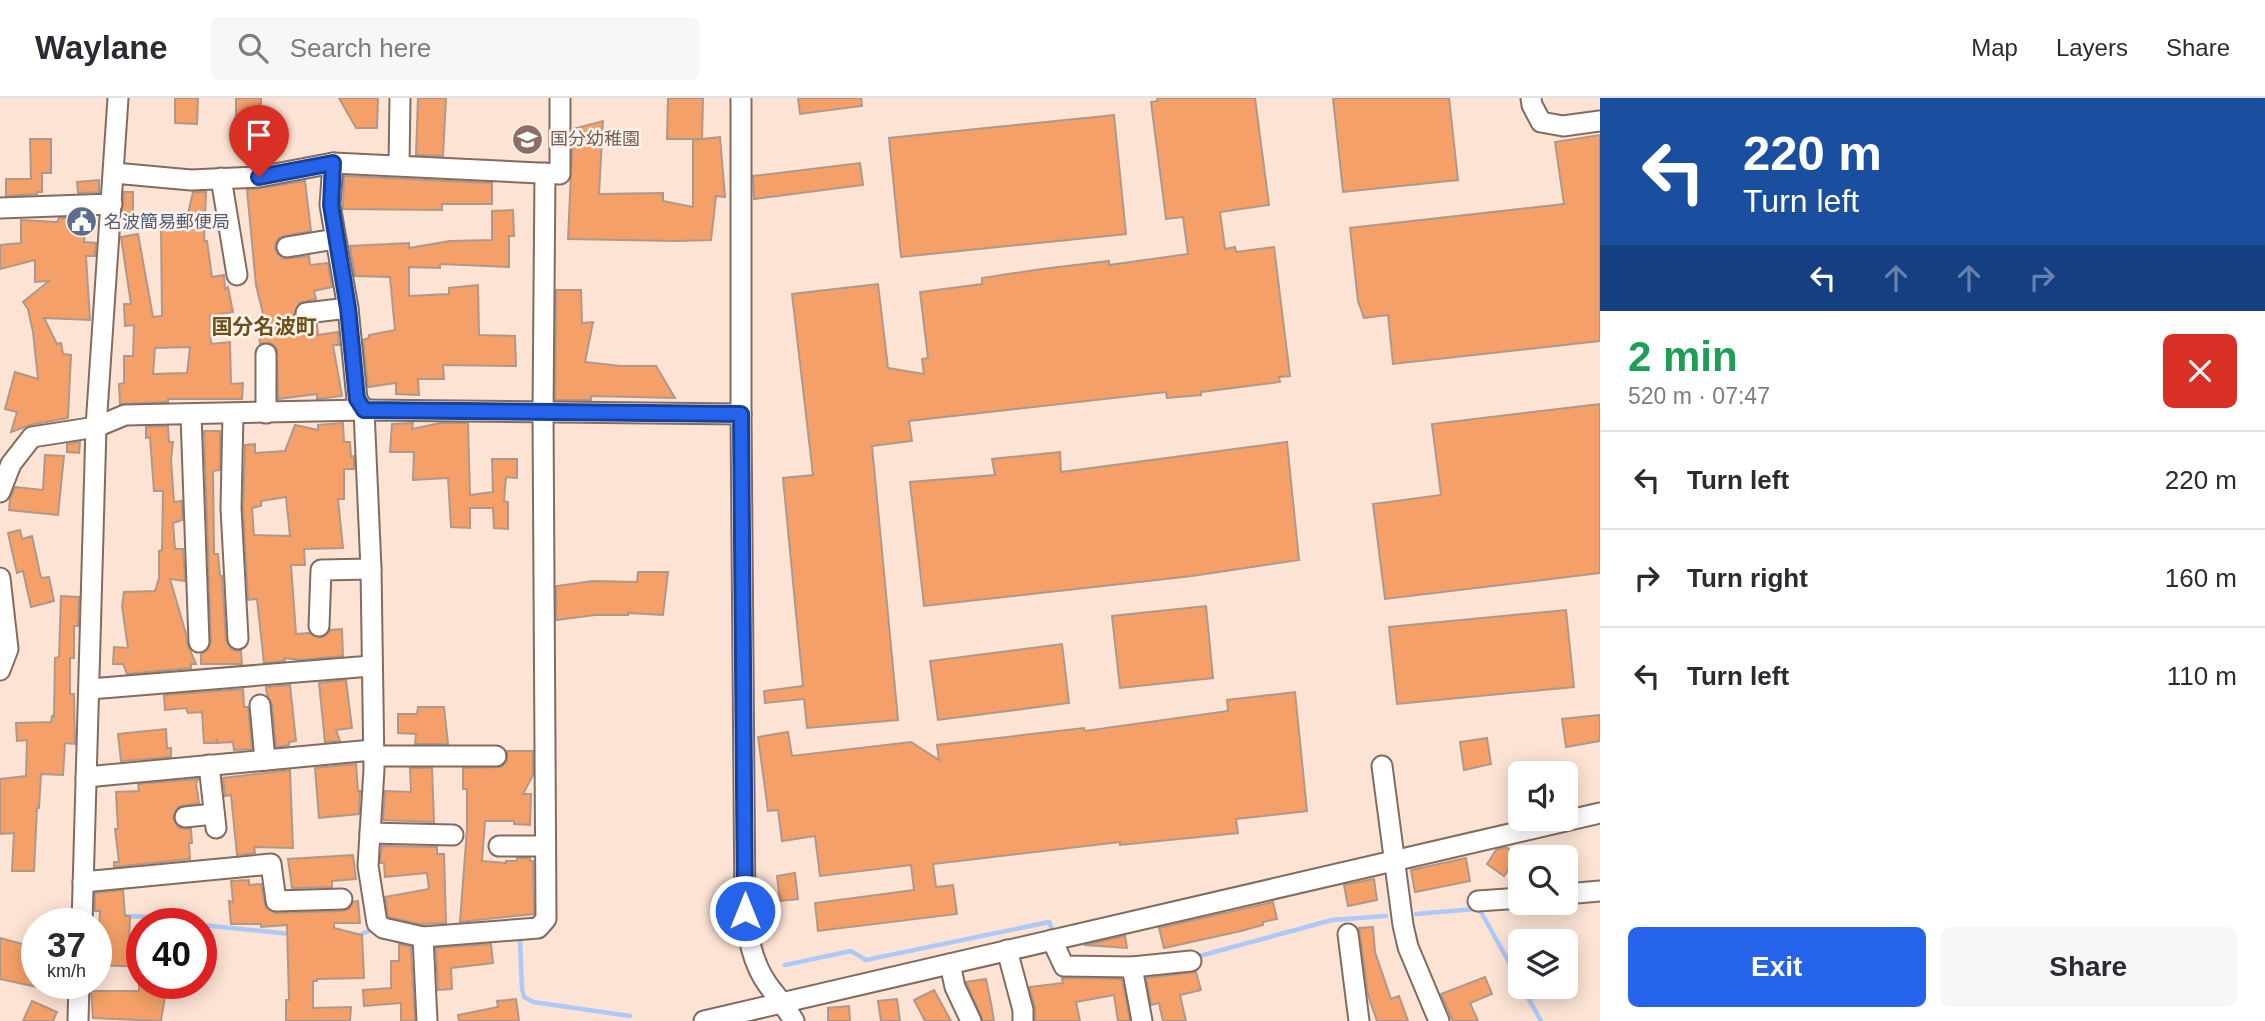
<!DOCTYPE html>
<html lang="en">
<head>
<meta charset="utf-8">
<style>
	body { margin:0; font-family:Helvetica,"Noto Sans JP",sans-serif; background:#f7f7f7; color:#2b2b33; height:100vh; display:flex; flex-direction:column; font-size:26px; white-space:nowrap }
	* { box-sizing:border-box; margin:0 }
	p { font-size:23px; color:#7c7c81 }
	.icon { flex:none; width:38px; height:38px; fill:none; stroke:currentColor; stroke-width:2; stroke-linecap:round; stroke-linejoin:round }
	.map { position:relative; flex:1; overflow:hidden }
	.details { display:flex; flex-direction:column; background:#fff; width:665px }
	.details>* { flex:none }
	.guide { background:#1a4fa0; color:#fff; overflow:hidden }
	.fabs { position:absolute; left:1508px; top:663px; display:grid; gap:14px }
	.fabs a { display:grid; place-items:center; width:70px; height:70px; border-radius:10px; background:#fff; box-shadow:0 4px 18px #0003; font-size:35px }
	.speed { position:absolute; left:21px; top:810px; display:flex; gap:14px; font-size:35px; font-weight:700; text-align:center }
	.speed>* { display:grid; place-content:center; width:91px; height:91px; border-radius:50%; background:#fff; box-shadow:0 4px 18px #0003; line-height:1 }
	.speed small { font-size:18px; font-weight:400 }
	.speed .limit { border:10px solid #d22; background:#fff; color:#111 }
	.pin { position:absolute; display:grid; place-items:center; width:60px; height:60px; color:#fff; margin:-72px -30px; border-radius:50% 50% 50% 0; rotate:-45deg; box-shadow:0 0 7px #0007 }
	.pin .icon { rotate:45deg }
	.me { position:absolute; width:77px; margin:-38px; rotate:0deg; stroke-linejoin:round; filter:drop-shadow(0 0 5px #0008) }
	.turn { display:flex; align-items:center; gap:24px; height:147px; padding:0 28px; font-size:32px }
	.turn .icon { width:91px; height:91px; stroke-width:2.5 }
	.turn b { display:block; font-size:49px; line-height:60px }
	.lanes { display:flex; align-items:center; height:66px; padding:0 28px; background:#0003; justify-content:center; gap:35px; direction:ltr }
	.lanes .off { opacity:.35 }
	.round { display:grid; place-items:center; flex:none; width:74px; height:74px; border-radius:10px; background:#f7f7f7 }
	.overview { display:flex; align-items:center; justify-content:space-between; height:119px; padding:0 28px }
	h1 { font-size:42px; font-weight:700; line-height:52px; color:#1e9e55 }
	.primary-button { display:flex; gap:14px; margin-top:auto; padding:14px 28px }
	.primary-button a { flex:1; height:80px; border-radius:10px; background:#2563eb; color:#fff; font-size:28px; font-weight:700; line-height:80px; text-align:center }
	.primary-button a+a { background:#f7f7f7; color:#2b2b33 }
	ul { padding:0; list-style:none }
	li { display:flex; align-items:center; gap:21px; height:98px; padding:0 28px; border-top:2px solid #e1e1e2 }
	li div { flex:1 }
	li b { display:block; font-size:26px }
	li em { font-style:normal }
	header { display:flex; align-items:center; gap:42px; box-sizing:border-box; height:98px; padding:0 35px; background:#fff; border-bottom:2px solid #e1e1e2 }
	header strong { font-size:33px }
	nav { display:flex; gap:38px; margin-inline-start:auto; font-size:24px }
	.search { width:490px; height:63px; background:#f7f7f7; display:flex; align-items:center; gap:18px; box-sizing:border-box; padding:0 24px; border-radius:10px; color:#7c7c81; font-size:26px }
	main { display:flex; flex:1; min-height:0 }
	.map>svg:first-child { display:block }
	.lines { fill:none; stroke-linecap:round; stroke-linejoin:round }
	.stream { stroke:#adc9f9; stroke-width:4.5 }
	.building { fill:#f4a068; stroke:#af988a; stroke-width:2; fill-rule:evenodd }
	.minor-casing { stroke:#826c5f; stroke-width:23 }
	.minor { stroke:#fff; stroke-width:19 }
	.route-casing { stroke:#184099; stroke-width:18 }
	.route { stroke:#2563eb; stroke-width:12 }
	.labels { text-anchor:middle; dominant-baseline:central; stroke-width:5; stroke-linejoin:round; paint-order:stroke }
	.education-label { font-size:18px; fill:#785e54; stroke:#fef3ed; text-anchor:start }
	.service-label { font-size:18px; fill:#4e5e75; stroke:#fef3ed; text-anchor:start }
	.quarter-label { font-size:21px; font-weight:bold; fill:#6c5119; stroke:#fef3ed }
</style>
</head>
<body>
<header>
<strong>Waylane</strong>
<div class="search"><svg class="icon" aria-label="search" viewBox="0 0 24 24"><circle cx="10" cy="10" r="6"/><path d="M15 15l6 6"/></svg>Search here</div>
<nav><a>Map</a><a>Layers</a><a>Share</a></nav>
</header>
<main>
<div class="map">
<svg width="1600" height="923" viewBox="0 0 1600 923">
	<rect width="100%" height="100%" fill="#fce3d4"/>
	<g class="lines">
		<!-- stream -->
		<g class="stream">
			<polyline points="1416,816 1475,811 1481,814 1521,886"/>
			<polyline points="125,818 153,819 196,826"/>
			<polyline points="201,827 291,836"/>
			<polyline points="516,838 520,842 522,891 524,899 533,904 630,918"/>
			<polyline points="355,839 371,832 376,833"/>
			<polyline points="1196,859 1332,822 1386,818"/>
			<polyline points="785,867 851,853 866,862 1049,824 1052,831"/>
			<polyline points="1522,889 1541,923"/>
		</g>
	</g>
	<!-- building -->
	<g class="building">
		<polygon points="175,0 198,0 197,26 175,25"/>
		<polygon points="236,0 261,0 260,26 236,26"/>
		<polygon points="339,0 378,0 377,30 356,30"/>
		<polygon points="418,0 446,0 443,58 416,57"/>
		<polygon points="668,0 703,0 702,41 667,41"/>
		<polygon points="798,0 861,0 862,8 800,16"/>
		<polygon points="1157,0 1255,0 1269,107 1220,114 1225,151 1235,149 1236,154 1274,149 1290,278 1279,279 1280,284 1201,294 1201,297 1167,300 1166,294 909,323 912,343 872,348 898,622 807,630 804,601 765,605 764,593 803,588 783,380 813,377 792,196 878,186 888,270 924,276 922,261 928,260 920,194 982,186 982,180 1042,171 1109,163 1109,167 1188,156 1183,119 1166,121 1151,4 1158,3"/>
		<polygon points="1333,0 1449,0 1458,82 1343,94"/>
		<polygon points="1114,17 1126,136 901,159 889,40"/>
		<polygon points="603,23 599,96 663,95 663,103 693,109 693,42 720,39 725,99 716,98 711,142 676,143 568,141 573,31"/>
		<polygon points="1600,37 1600,243 1393,266 1388,217 1364,220 1358,203 1350,130 1564,106 1555,44"/>
		<polygon points="30,41 51,41 51,75 42,75 42,94 37,94 37,96 6,98 6,81 31,81"/>
		<polygon points="860,65 863,87 754,101 753,78"/>
		<polygon points="344,78 492,85 492,106 442,106 442,112 343,111"/>
		<polygon points="99,82 99,94 78,95 77,84"/>
		<polygon points="305,83 311,133 280,139 276,144 275,152 283,161 309,158 310,167 328,165 332,189 314,193 316,201 299,205 294,216 301,226 317,226 318,237 338,234 339,247 333,247 342,298 317,301 317,296 278,301 277,251 271,245 260,246 258,226 265,224 256,187 247,92"/>
		<polygon points="124,94 133,94 133,117 122,117"/>
		<path d="M193,94H206L204,143H207L212,179L224,177L225,191L228,189L233,214L210,218L211,246L230,244L231,286L243,285L242,301H168V304L120,306L119,286L124,285V258H133L134,227L125,228L124,206H131L121,139L138,136L153,219L162,218L161,131L204,121L187,120ZM190,249L187,275L153,276L155,250Z"/>
		<polygon points="513,112 514,138 509,138 509,169 440,166 440,170 409,169 409,198 449,196 449,190 478,187 479,237 515,238 516,268 443,267 444,281 418,281 419,297 396,296 396,285 368,289 363,242 369,240 369,237 395,232 390,179 355,178 350,148 409,145 409,150 450,143 492,142 492,113"/>
		<polygon points="87,119 84,144 96,145 95,158 86,158 90,222 44,220 57,246 61,245 63,256 71,257 68,320 30,327 11,334 17,314 5,311 15,274 38,281 33,234 28,211 23,204 49,183 35,184 35,162 0,171 0,147 21,145 21,122 57,124 59,120"/>
		<polygon points="556,192 581,192 582,225 593,224 585,264 620,268 656,268 675,300 591,298 591,302 555,302"/>
		<polygon points="1600,306 1600,475 1385,501 1373,406 1441,397 1432,326"/>
		<path d="M343,325L344,344H350L351,359L354,358V371H344V401H338L343,450L304,451L305,467H291L296,536L309,535L319,540L325,538L330,532L342,531L343,558L299,562L284,560L285,563L264,565L257,501L248,502L243,410L245,347L255,346V355L285,353L295,327L318,332V327ZM286,399L290,438L254,437L252,410L261,408V403Z"/>
		<polygon points="413,325 412,331 440,325 468,325 470,397 493,394 492,361 517,361 517,380 506,379 504,403 508,404 508,431 494,430 493,410 470,410 470,430 451,429 448,380 413,382 414,354 390,354 392,326"/>
		<polygon points="168,328 169,344 173,344 171,362 174,404 182,403 182,422 173,425 175,451 183,451 185,483 170,481 186,536 187,545 196,566 191,566 191,570 127,576 123,566 113,566 114,549 128,550 122,508 124,494 155,493 159,480 159,453 162,452 163,393 154,393 150,339 146,340 146,329"/>
		<polygon points="204,333 220,333 220,372 213,373 214,456 218,456 220,478 222,478 226,542 232,552 241,553 242,566 201,566 201,556 209,550 211,544"/>
		<polygon points="80,344 79,355 67,354 67,346"/>
		<polygon points="1287,344 1299,462 1192,478 924,508 910,384 995,377 992,361 1060,354 1061,374"/>
		<polygon points="45,357 64,358 58,417 9,412 10,401 15,389 43,392"/>
		<polygon points="20,432 22,441 32,438 41,480 49,479 54,503 31,509 23,473 17,475 8,435"/>
		<polygon points="638,474 668,474 663,517 628,515 628,517 595,517 556,522 556,488 593,483 637,484"/>
		<polygon points="61,498 79,499 78,528 74,528 74,560 70,560 70,596 74,596 75,646 65,645 63,677 41,676 39,710 37,710 34,773 12,773 14,735 0,736 0,681 26,678 27,642 17,643 16,625 51,624 52,618 54,619 55,560 59,559"/>
		<polygon points="1206,508 1213,580 1120,590 1112,518"/>
		<polygon points="1566,512 1574,589 1397,606 1389,529"/>
		<polygon points="1062,546 1069,605 938,622 930,563"/>
		<polygon points="346,582 352,630 336,632 340,643 325,644 319,585"/>
		<polygon points="290,587 296,643 289,644 289,647 276,649 272,606 267,597 266,589"/>
		<polygon points="243,591 244,609 248,609 252,651 234,652 233,644 217,645 217,642 215,645 204,645 202,614 188,615 186,610 165,612 164,597"/>
		<polygon points="1295,594 1307,713 1236,721 1238,735 1120,747 1120,744 933,766 936,789 953,787 957,816 818,833 815,805 914,792 911,767 820,778 815,738 782,743 778,712 768,713 758,639 788,634 792,658 911,644 939,662 937,647 1084,630 1085,633 1228,613 1227,602"/>
		<polygon points="418,609 444,609 448,646 415,646 416,636 398,635 398,616 417,616"/>
		<polygon points="1600,617 1600,643 1566,649 1562,621"/>
		<polygon points="166,631 167,650 171,650 171,659 121,663 118,636"/>
		<polygon points="1487,640 1491,666 1464,672 1460,644"/>
		<polygon points="507,653 533,653 533,677 523,696 531,696 530,727 514,726 514,723 485,723 482,763 506,765 506,763 517,763 517,760 530,760 530,763 533,763 534,816 460,824 467,731 467,691 463,691 463,670 501,669 507,663"/>
		<polygon points="356,666 358,693 360,693 359,716 319,720 315,670"/>
		<polygon points="410,670 432,670 434,724 383,722 385,693 411,694"/>
		<polygon points="290,672 293,750 254,749 255,755 237,757 231,697 225,698 223,680"/>
		<polygon points="198,681 196,686 199,705 178,709 173,720 179,730 191,731 192,745 189,745 190,761 114,769 114,764 119,764 115,731 118,731 116,694 139,693 138,686"/>
		<polygon points="382,748 437,749 437,756 444,756 446,825 420,826 388,819 385,799 429,791 427,775 385,779 384,765 380,765"/>
		<polygon points="1506,749 1518,758 1504,778 1487,766 1496,752"/>
		<polygon points="353,757 356,781 332,783 332,789 292,790 288,761"/>
		<polygon points="1466,760 1470,783 1415,794 1411,772"/>
		<polygon points="795,775 798,801 780,803 777,778"/>
		<polygon points="1374,781 1377,802 1348,808 1344,787"/>
		<polygon points="249,782 249,787 261,786 266,810 276,815 342,813 349,811 353,804 358,803 360,825 334,825 334,830 362,837 364,880 317,881 317,883 313,883 313,910 351,909 350,923 286,923 286,902 289,902 287,827 261,829 261,826 231,826 229,803 233,804 231,783"/>
		<polygon points="123,792 125,818 130,818 129,848 142,849 142,869 97,867 100,813 95,813 95,795"/>
		<polygon points="1273,804 1277,821 1263,824 1263,827 1241,833 1164,850 1159,830"/>
		<polygon points="1373,829 1375,854 1391,901 1399,898 1408,923 1377,923 1368,897 1359,830"/>
		<polygon points="1125,838 1127,850 1084,847"/>
		<polygon points="0,840 37,850 37,889 0,881"/>
		<polygon points="399,846 411,849 415,923 401,923 401,905 364,908 363,892 391,890 391,863 399,863"/>
		<polygon points="491,846 493,865 451,870 452,891 438,892 436,850"/>
		<polygon points="1196,874 1201,892 1180,897 1186,923 1163,923 1159,905 1151,907 1146,880"/>
		<polygon points="1485,879 1492,896 1470,905 1478,923 1453,923 1441,896"/>
		<polygon points="1062,880 1122,881 1130,923 1118,923 1114,897 1076,904 1080,923 1035,923 1035,909 1029,889 1063,885"/>
		<polygon points="986,881 991,905 994,923 983,923 966,884"/>
		<polygon points="139,886 167,886 161,923 93,920 91,893 139,893"/>
		<polygon points="934,892 940,903 951,923 925,923 914,902"/>
		<polygon points="516,901 519,923 459,923 458,917 498,909 497,903"/>
		<polygon points="897,901 900,923 881,923 878,903"/>
		<polygon points="32,903 57,914 53,923 23,923"/>
		<polygon points="849,908 850,923 828,923 828,910"/>
	</g>
	<g class="lines">
		<defs>
			<g id="minor">
				<path d="M741,0V316L745,813C748,838 752,865 768,887C777,899 786,909 794,923"/>
				<polyline points="1531,0 1532,7 1541,24 1563,28 1600,23"/>
				<polyline points="333,65 330,107 348,210 357,301 364,312 371,471 374,671 368,768 377,825 383,830 423,839"/>
				<polyline points="399,67 400,0"/>
				<polyline points="114,75 191,82 259,79 333,65 560,76 560,0"/>
				<polyline points="221,80 237,177"/>
				<polyline points="0,110 112,106"/>
				<polyline points="287,149 335,141"/>
				<polyline points="306,215 348,210"/>
				<polyline points="266,256 266,315"/>
				<polyline points="233,316 231,410 238,541"/>
				<polyline points="191,317 199,544"/>
				<polyline points="0,394 11,366 32,339 96,329 125,317 364,312 741,316"/>
				<polyline points="0,480 8,551 0,572"/>
				<polyline points="319,528 321,472 371,471"/>
				<polyline points="90,591 371,568"/>
				<polyline points="260,607 265,662"/>
				<polyline points="373,658 496,658"/>
				<polyline points="209,667 216,730"/>
				<polyline points="1382,668 1403,827 1408,849 1439,923"/>
				<polyline points="86,679 372,652"/>
				<polyline points="185,719 214,716"/>
				<polyline points="370,735 453,737"/>
				<polyline points="499,748 545,748"/>
				<polyline points="83,784 271,766 276,803 342,801"/>
				<polyline points="1566,796 1600,793"/>
				<polyline points="1478,803 1521,800"/>
				<polyline points="82,826 96,329 118,0"/>
				<polyline points="1348,836 1359,923"/>
				<polyline points="1052,842 1064,868 1132,869 1142,923"/>
				<polyline points="1007,852 1023,912 1023,923"/>
				<polyline points="950,866 955,889 971,923"/>
				<polyline points="1132,869 1191,863"/>
				<polyline points="78,923 79,886"/>
				<polyline points="427,923 423,839 538,830 546,821 543,314 545,75"/>
				<polyline points="704,923 1600,715"/>
			</g>
		</defs>
		<!-- minor casing -->
		<use href="#minor" class="minor-casing"/>
		<!-- minor -->
		<use href="#minor" class="minor"/>
	</g>
	<g class="lines">
		<defs>
			<polyline id="route" points="259,79 333,65 331,107 348,210 357,301 364,312 741,316 745,813"/>
		</defs>
		<!-- route casing -->
		<use href="#route" class="route-casing"/>
		<!-- route -->
		<use href="#route" class="route"/>
	</g>
	<!-- icons -->
	<defs>
		<symbol id="school-disc" viewBox="-11 -11 22 22"><circle r="9.5" fill="#8d6e63" stroke="#fef3ed"/><path d="M0-5L7-2L0 1L-7-2ZM-4 1L0 2.5L4 1V4Q0 6-4 4Z" fill="#fff"/></symbol>
		<symbol id="civic-disc" viewBox="-11 -11 22 22"><circle r="9.5" fill="#5c6f8a" stroke="#fef3ed"/><path d="M-.6-6.5H3V-4.5H.6V-3L4-1V1h2V6H-6V1h2V-1L-.6-3ZM-1.2 2.5V6h2.4V2.5Z" fill="#fff"/></symbol>
	</defs>
	<g fill-rule="evenodd">
		<use href="#school-disc" x="510" y="24" width="35" height="35"/>
		<use href="#civic-disc" x="64" y="106" width="35" height="35"/>
	</g>
	<g class="labels">
		<!-- education labels -->
		<g class="education-label">
			<text x="550" y="41">国分幼稚園</text>
		</g>
		<!-- service labels -->
		<g class="service-label">
			<text x="104" y="124">名波簡易郵便局</text>
		</g>
		<!-- quarter labels -->
		<g class="quarter-label">
			<text x="264" y="228">国分名波町</text>
		</g>
	</g>
</svg>
<div class="fabs">
<a><svg class="icon" aria-label="sound" viewBox="0 0 24 24"><path d="M4 9h4l5-4v14l-5-4H4zM17 9q2 3 0 6"/></svg></a>
<a><svg class="icon" aria-label="search" viewBox="0 0 24 24"><circle cx="10" cy="10" r="6"/><path d="M15 15l6 6"/></svg></a>
<a><svg class="icon" aria-label="layers" viewBox="0 0 24 24"><path d="M12 4l9 5-9 5-9-5zM3 14l9 5 9-5"/></svg></a>
</div>
<div class="speed"><div>37<small>km/h</small></div><div class="limit">40</div></div>
<div class="pin" style="left:259px;top:79px;background:#d93025"><svg class="icon" aria-label="arrive" viewBox="0 0 24 24"><path d="M6 21V4h12l-3 4 3 4H6"/></svg></div>
<svg class="me" style="left:745px;top:813px" viewBox="-20 -20 40 40"><circle r="17" fill="#2563eb" stroke="#fff" stroke-width="3"/><path d="M0-11L8 9 0 5-8 9z" fill="#fff"/></svg>
</div>
<section class="details">
<div class="guide">
<div class="turn"><svg class="icon" aria-label="left" viewBox="0 0 24 24"><path d="M17 20v-9H6M10 6l-5 5 5 5"/></svg><div><b>220 m</b>Turn left</div></div>
<div class="lanes"><svg class="icon" aria-label="left" viewBox="0 0 24 24"><path d="M17 20v-9H6M10 6l-5 5 5 5"/></svg><svg class="icon off" aria-label="ahead" viewBox="0 0 24 24"><path d="M12 20V5M6 11l6-6 6 6"/></svg><svg class="icon off" aria-label="ahead" viewBox="0 0 24 24"><path d="M12 20V5M6 11l6-6 6 6"/></svg><svg class="icon off" aria-label="right" viewBox="0 0 24 24"><path d="M7 20v-9h11M14 6l5 5-5 5"/></svg></div>
</div>
<div class="overview"><div><h1>2 min</h1><p>520 m · 07:47</p></div><a class="round" style="background:#d93025;color:#fff"><svg class="icon" aria-label="close" viewBox="0 0 24 24"><path d="M6 6l12 12M18 6L6 18"/></svg></a></div>
<ul>
<li><svg class="icon" aria-label="left" viewBox="0 0 24 24"><path d="M17 20v-9H6M10 6l-5 5 5 5"/></svg><div><b>Turn left</b></div><em>220 m</em></li>
<li><svg class="icon" aria-label="right" viewBox="0 0 24 24"><path d="M7 20v-9h11M14 6l5 5-5 5"/></svg><div><b>Turn right</b></div><em>160 m</em></li>
<li><svg class="icon" aria-label="left" viewBox="0 0 24 24"><path d="M17 20v-9H6M10 6l-5 5 5 5"/></svg><div><b>Turn left</b></div><em>110 m</em></li>
</ul>
<div class="primary-button"><a>Exit</a><a>Share</a></div>
</section>
</main>
</body>
</html>
